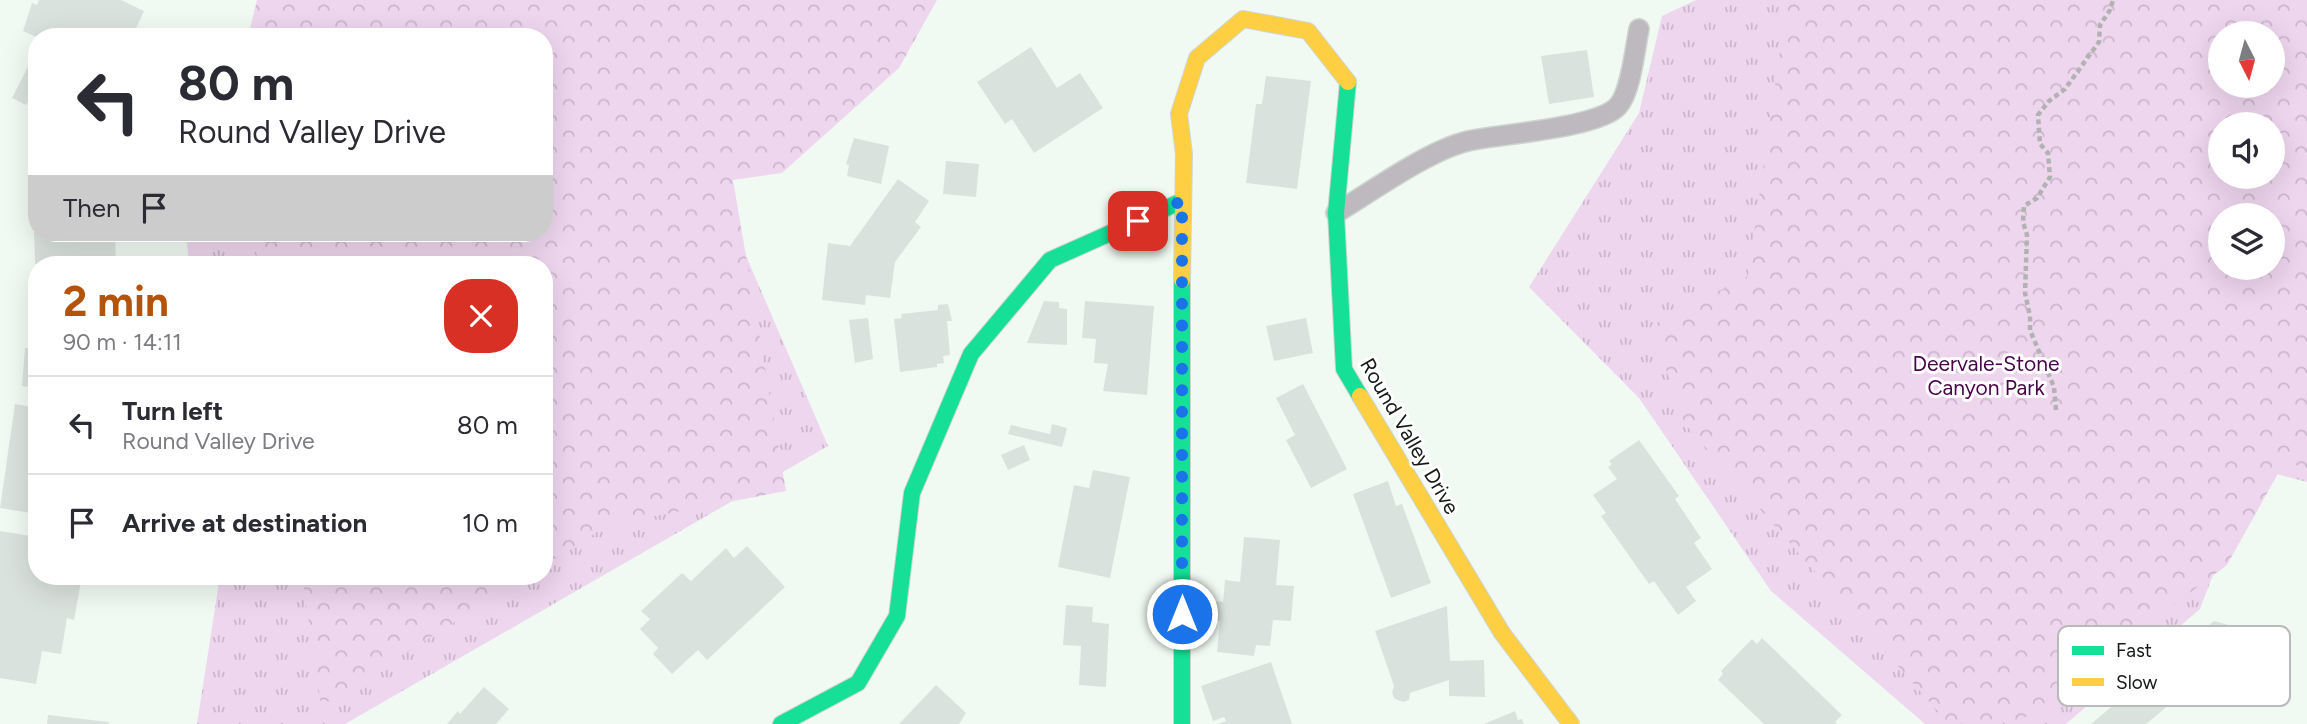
<!DOCTYPE html>
<html lang="en">
<head>
<meta charset="utf-8">
<style>
	body { margin:0; font-family:Figtree,sans-serif; background:#f2f2f3; color:#2b2b33; height:100vh; display:flex; flex-direction:column; font-size:26px; white-space:nowrap }
	* { box-sizing:border-box; margin:0 }
	p { font-size:23px; color:#7c7c81 }
	.icon { flex:none; width:38px; height:38px; fill:none; stroke:currentColor; stroke-width:2; stroke-linecap:round; stroke-linejoin:round }
	.map { position:relative; flex:1; overflow:hidden }
	.drawer { position:absolute; left:28px; top:256px; width:525px; height:329px; display:flex; flex-direction:column; background:#fff; border-radius:28px; box-shadow:0 7px 28px #0002 }
	.drawer>* { flex:none }
	.banner { position:absolute; left:28px; top:28px; width:525px; height:214px; border-radius:28px; box-shadow:0 7px 28px #0002; background:#fff; color:#2b2b33; overflow:hidden }
	.needle { width:46px; rotate:174deg }
	.tools { position:absolute; left:2208px; top:21px; display:grid; gap:14px }
	.tools a { display:grid; place-items:center; width:77px; height:77px; border-radius:50%; background:#fff; box-shadow:0 7px 28px #0002; font-size:35px }
	.pin { position:absolute; display:grid; place-items:center; width:60px; height:60px; color:#fff; margin:-30px; border-radius:14px; box-shadow:0 4px 10px #0006 }
	.me { position:absolute; width:77px; margin:-38px; rotate:0deg; stroke-linejoin:round; filter:drop-shadow(0 0 5px #0008) }
	.turn { display:flex; align-items:center; gap:24px; height:147px; padding:0 35px; font-size:32px }
	.turn .icon { width:91px; height:91px; stroke-width:2.5 }
	.turn b { display:block; font-size:49px; line-height:60px }
	.then { display:flex; align-items:center; height:66px; padding:0 35px; background:#0003; gap:14px; font-size:26px }
	.round { display:grid; place-items:center; flex:none; width:74px; height:74px; border-radius:28px; background:#f2f2f3 }
	.overview { display:flex; align-items:center; justify-content:space-between; height:119px; padding:0 35px }
	h1 { font-size:42px; font-weight:700; line-height:52px; color:#b45309 }
	ul { padding:0; list-style:none }
	li { display:flex; align-items:center; gap:21px; height:98px; padding:0 35px; border-top:2px solid #e1e1e2 }
	li div { flex:1 }
	li b { display:block; font-size:26px }
	li em { font-style:normal }
	.map>svg:first-child { display:block }
	.grass { fill:url(#grass-tufts); fill-rule:evenodd }
	.park { fill:url(#park-crowns); fill-rule:evenodd }
	.building { fill:#dae2dd }
	.lines { fill:none; stroke-linecap:round; stroke-linejoin:round }
	.lane-casing { stroke:#ced5d0; stroke-width:22 }
	.fast-casing { stroke:#ced5d0; stroke-width:18 }
	.slow-casing { stroke:#ced5d0; stroke-width:18 }
	.path { stroke:#b3b2b3; stroke-width:4.5; stroke-dasharray:5 3.5; stroke-linecap:butt }
	.lane { stroke:#beb9be; stroke-width:19 }
	.fast { stroke:#16e098; stroke-width:16 }
	.slow { stroke:#ffcf43; stroke-width:16 }
	.route { stroke:#1a73e8; stroke-width:12; stroke-dasharray:0 21.6 }
	.labels { text-anchor:middle; dominant-baseline:central; stroke-width:6; stroke-linejoin:round; paint-order:stroke }
	.park-label { font-size:21px; fill:#470448; stroke:#fff }
	.street-label { font-size:21px; fill:#151a16; stroke:#fff }
	.key { fill:#fff; stroke:#b9bab9; stroke-width:2 }
	.key-label { font-size:19px; fill:#151a16 }
</style>
</head>
<body>
<div class="map">
<svg width="2307" height="724" viewBox="0 0 2307 724">
	<defs>
		<pattern id="grass-tufts" width="24" height="20" patternUnits="userSpaceOnUse" patternTransform="scale(1.75)"><rect width="24" height="20" fill="#eed6ee"/><path d="M3 7l-1-3M5 7V3M7 7l1-3M15 17l-1-3M17 17v-4M19 17l1-3" fill="none" stroke="#cbb7cb"/></pattern>
		<pattern id="park-crowns" width="20" height="18" patternUnits="userSpaceOnUse" patternTransform="scale(1.75)"><rect width="20" height="18" fill="#eed6ee"/><path d="M2 6a3 3 0 1 1 6 0M12 15a3 3 0 1 1 6 0" fill="none" stroke="#cbb7cb"/></pattern>
	</defs>
	<rect width="100%" height="100%" fill="#f0faf3"/>
	<!-- grass -->
	<g class="grass">
		<polygon points="884,0 718,191 828,446 345,724 197,724 220,576 544,576 544,264 189,264 186,233 544,233 544,37"/>
		<path d="M1696,0H2307V482L2254,468L2200,609L2066,724H1925L1771,591L1639,398L1529,287L1639,113L1662,16ZM2221,33H2273V86H2221ZM2221,124H2273V177H2221ZM2221,215H2273V268H2221Z"/>
	</g>
	<!-- park -->
	<g class="park">
		<polygon points="257,0 937,0 899,68 782,173 733,180 786,491 608,525 544,566 544,264 258,264 253,233 544,233 544,37 248,37"/>
		<path d="M1787,0H2307V469L2285,461L2227,565L2019,722L1949,724L1685,424L1651,326L1748,276ZM2221,33H2273V86H2221ZM2273,124V177H2221V124ZM2221,215H2273V268H2221Z"/>
		<polygon points="302,576 528,576 321,706"/>
	</g>
	<!-- building -->
	<g class="building">
		<polygon points="39,0 121,0 144,11 132,37 36,37 23,31 32,3 37,5"/>
		<polygon points="1031,47 1057,88 1080,73 1103,108 1034,153 1012,119 1005,124 977,82"/>
		<polygon points="37,49 37,100 31,97 26,105 12,98"/>
		<polygon points="1587,50 1594,97 1549,104 1541,56"/>
		<polygon points="1266,76 1311,81 1297,189 1246,183 1256,104 1262,104"/>
		<polygon points="30,130 37,130 37,196 32,196"/>
		<polygon points="854,138 889,146 881,184 847,176 849,165 846,164"/>
		<polygon points="946,161 979,164 976,197 943,194"/>
		<polygon points="898,179 929,201 915,222 921,227 895,262 890,298 866,295 865,305 822,300 828,243 850,246"/>
		<polygon points="34,231 115,233 116,264 35,264"/>
		<polygon points="1044,301 1059,302 1059,308 1067,309 1067,345 1027,343"/>
		<polygon points="1085,301 1154,306 1147,395 1103,391 1108,364 1094,363 1096,339 1082,338"/>
		<polygon points="948,304 952,321 947,321 950,355 943,356 944,363 937,364 937,367 900,372 894,319 902,318 901,314 938,310 938,305"/>
		<polygon points="868,318 873,359 855,363 849,320"/>
		<polygon points="1306,318 1313,353 1274,361 1266,326"/>
		<polygon points="25,348 37,349 37,388 22,386"/>
		<polygon points="1303,384 1347,469 1311,488 1286,440 1295,435 1276,398"/>
		<polygon points="15,404 37,408 37,514 0,508"/>
		<polygon points="1052,424 1067,428 1062,447 1008,434 1011,425 1050,434"/>
		<polygon points="1639,440 1679,496 1675,499 1701,538 1694,543 1712,569 1686,587 1696,601 1678,615 1654,581 1649,584 1601,516 1606,513 1593,495 1617,479 1608,467 1612,464 1609,461"/>
		<polygon points="1024,445 1030,460 1008,470 1001,455"/>
		<polygon points="1093,470 1130,477 1110,578 1058,567 1074,485 1089,488"/>
		<polygon points="1388,481 1396,506 1402,504 1431,583 1391,598 1353,494"/>
		<polygon points="0,531 37,537 37,576 82,576 74,620 67,618 61,654 42,651 36,684 0,678"/>
		<polygon points="1244,537 1280,540 1276,585 1294,586 1291,621 1273,620 1270,646 1256,645 1254,656 1217,652 1220,621 1209,620 1211,601 1223,602 1225,580 1240,582"/>
		<polygon points="747,546 785,587 707,660 698,650 672,674 653,654 658,648 640,629 650,619 641,611 682,573 691,581 726,548 734,558"/>
		<polygon points="1066,605 1093,607 1092,622 1109,624 1106,687 1079,685 1081,646 1063,645"/>
		<polygon points="1447,606 1450,661 1484,660 1485,697 1449,696 1449,680 1410,693 1409,700 1403,702 1395,699 1392,693 1394,686 1375,631"/>
		<polygon points="2214,621 2265,635 2253,682 2202,668 2199,680 2146,724 2091,724"/>
		<polygon points="1762,638 1842,715 1835,722 1837,724 1764,724 1718,680 1723,674 1721,671 1752,639 1757,644"/>
		<polygon points="1271,662 1292,724 1218,724 1226,721 1224,717 1213,721 1201,686"/>
		<polygon points="936,685 966,713 959,724 899,724"/>
		<polygon points="484,687 509,709 496,724 447,724 458,711 460,714"/>
		<polygon points="1515,711 1518,720 1522,719 1524,724 1484,724"/>
		<polygon points="48,715 109,722 109,724 47,724"/>
	</g>
	<g class="lines">
		<defs>
			<path id="lane" d="M1336,213C1371,192 1429,150 1468,141C1500,134 1599,128 1618,106C1631,92 1635,48 1639,29"/>
			<g id="fast">
				<polyline points="1348,82 1336,213 1344,369 1360,396"/>
				<polyline points="1182,280 1182,724"/>
				<polyline points="781,724 858,683 897,616 912,493 971,354 1050,260 1182,201"/>
			</g>
			<g id="slow">
				<polyline points="1182,280 1184,154 1179,114 1197,58 1243,19 1308,31 1348,82"/>
				<polyline points="1360,396 1502,633 1571,724"/>
			</g>
		</defs>
		<!-- lane casing -->
		<use href="#lane" class="lane-casing"/>
		<!-- fast casing -->
		<use href="#fast" class="fast-casing"/>
		<!-- slow casing -->
		<use href="#slow" class="slow-casing"/>
		<!-- path -->
		<polyline class="path" points="2056,410 2054,387 2030,330 2030,316 2025,293 2027,235 2023,222 2024,206 2037,198 2050,177 2048,153 2040,144 2038,115 2049,101 2065,89 2099,42 2100,25 2110,10 2113,0"/>
		<!-- lane -->
		<use href="#lane" class="lane"/>
		<!-- fast -->
		<use href="#fast" class="fast"/>
		<!-- slow -->
		<use href="#slow" class="slow"/>
	</g>
	<g class="lines">
		<!-- route -->
		<polyline class="route" points="1138,221 1182,201 1182,614"/>
	</g>
	<g class="labels">
		<!-- park labels -->
		<g class="park-label">
			<text x="1986" y="363">Deervale-Stone<tspan x="1986" dy="24">Canyon Park</tspan></text>
		</g>
		<!-- street labels -->
		<g class="street-label">
			<text transform="translate(1410 436) rotate(60)">Round Valley Drive</text>
		</g>
	</g>
	<!-- legend -->
	<rect x="2058" y="626" width="232" height="80" rx="10" class="key"/>
	<rect x="2072" y="646" width="32" height="9" fill="#16e098"/>
	<rect x="2072" y="678" width="32" height="8" fill="#ffcf43"/>
	<g class="key-label">
		<text x="2116" y="657">Fast</text>
		<text x="2116" y="689">Slow</text>
	</g>
</svg>
<div class="tools">
<a><svg class="needle" viewBox="-14 -14 28 28"><path d="M0-13l5 13h-10z" fill="#e53935"/><path d="M0 13l5-13h-10z" fill="#7c7c81"/></svg></a>
<a><svg class="icon" aria-label="sound" viewBox="0 0 24 24"><path d="M4 9h4l5-4v14l-5-4H4zM17 9q2 3 0 6"/></svg></a>
<a><svg class="icon" aria-label="layers" viewBox="0 0 24 24"><path d="M12 4l9 5-9 5-9-5zM3 14l9 5 9-5"/></svg></a>
</div>
<div class="pin" style="left:1138px;top:221px;background:#d93025"><svg class="icon" aria-label="arrive" viewBox="0 0 24 24"><path d="M6 21V4h12l-3 4 3 4H6"/></svg></div>
<svg class="me" style="left:1182px;top:614px" viewBox="-20 -20 40 40"><circle r="17" fill="#1a73e8" stroke="#fff" stroke-width="3"/><path d="M0-11L8 9 0 5-8 9z" fill="#fff"/></svg>
<div class="banner">
<div class="turn"><svg class="icon" aria-label="left" viewBox="0 0 24 24"><path d="M17 20v-9H6M10 6l-5 5 5 5"/></svg><div><b>80 m</b>Round Valley Drive</div></div>
<div class="then">Then<svg class="icon" aria-label="arrive" viewBox="0 0 24 24"><path d="M6 21V4h12l-3 4 3 4H6"/></svg></div>
</div>
<section class="drawer">
<div class="overview"><div><h1>2 min</h1><p>90 m · 14:11</p></div><a class="round" style="background:#d93025;color:#fff"><svg class="icon" aria-label="close" viewBox="0 0 24 24"><path d="M6 6l12 12M18 6L6 18"/></svg></a></div>
<ul>
<li><svg class="icon" aria-label="left" viewBox="0 0 24 24"><path d="M17 20v-9H6M10 6l-5 5 5 5"/></svg><div><b>Turn left</b><p>Round Valley Drive</p></div><em>80 m</em></li>
<li><svg class="icon" aria-label="arrive" viewBox="0 0 24 24"><path d="M6 21V4h12l-3 4 3 4H6"/></svg><div><b>Arrive at destination</b></div><em>10 m</em></li>
</ul>
</section>
</div>
</body>
</html>
